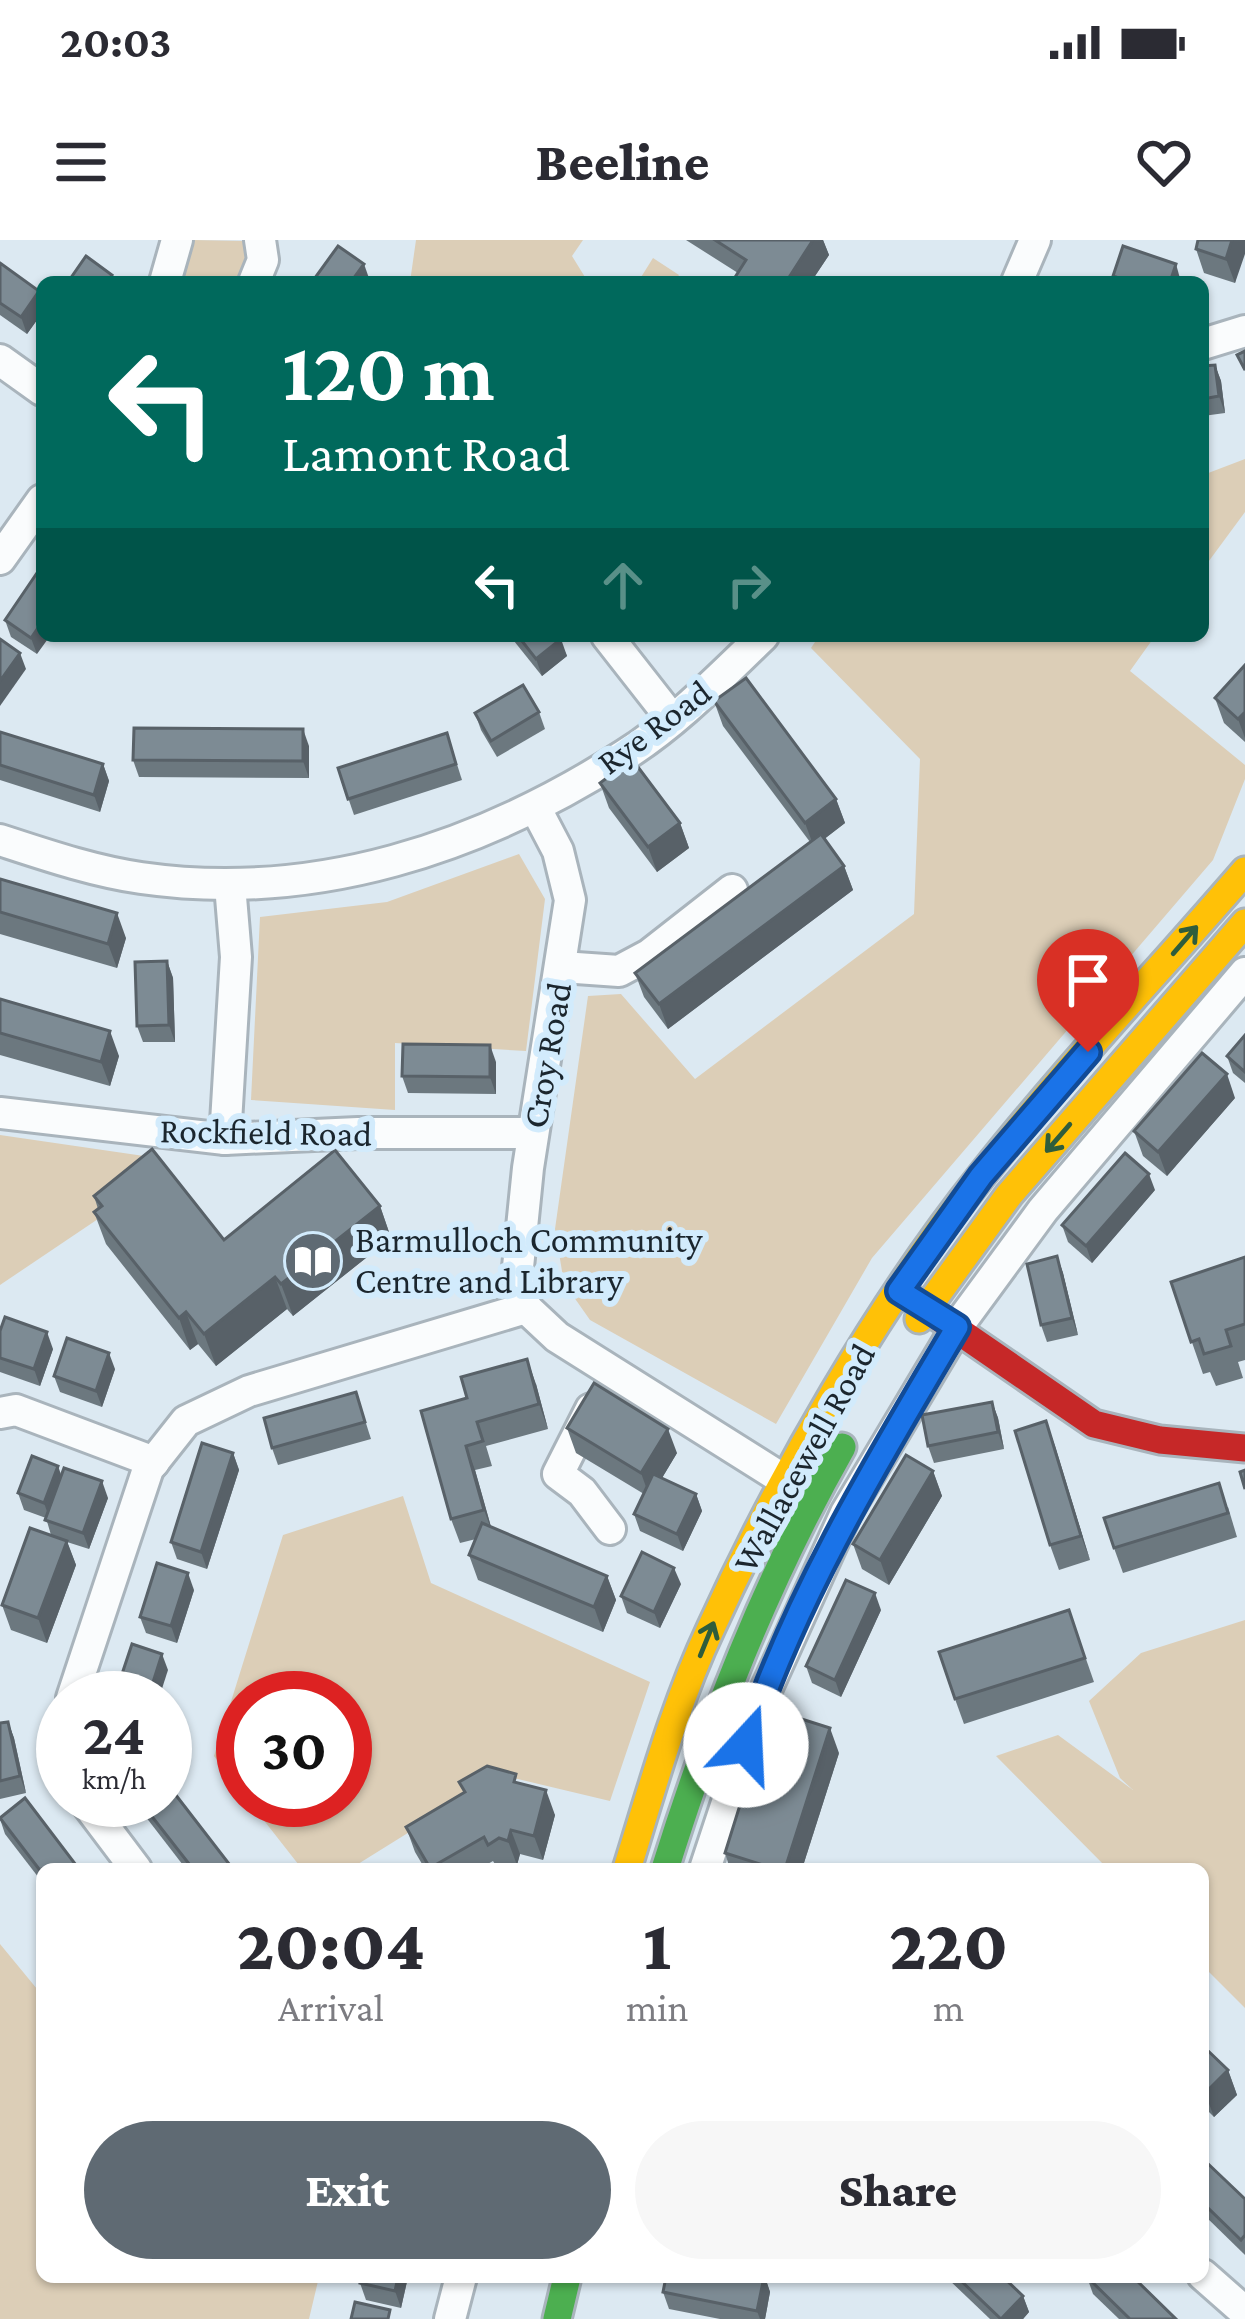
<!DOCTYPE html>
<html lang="en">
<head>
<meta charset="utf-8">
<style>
	body { margin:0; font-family:"Crimson Pro",serif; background:#f7f7f7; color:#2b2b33; height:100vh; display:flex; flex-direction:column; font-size:45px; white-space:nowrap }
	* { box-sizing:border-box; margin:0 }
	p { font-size:39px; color:#7c7c81 }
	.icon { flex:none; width:66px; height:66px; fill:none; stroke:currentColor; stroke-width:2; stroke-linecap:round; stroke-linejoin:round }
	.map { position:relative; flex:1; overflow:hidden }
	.drawer { position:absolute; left:36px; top:1623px; width:1173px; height:420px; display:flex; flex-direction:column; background:#fff; border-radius:18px; box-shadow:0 3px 9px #0004 }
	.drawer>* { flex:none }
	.guide { position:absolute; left:36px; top:36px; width:1173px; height:366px; border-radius:18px; box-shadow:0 3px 9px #0004; background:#00695c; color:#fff; overflow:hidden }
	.speed { position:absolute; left:36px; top:1431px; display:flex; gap:24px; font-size:60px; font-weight:700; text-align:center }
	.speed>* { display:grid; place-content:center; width:156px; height:156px; border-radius:50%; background:#fff; box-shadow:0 3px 9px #0004; line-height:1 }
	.speed small { font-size:30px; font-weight:400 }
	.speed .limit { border:18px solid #d22; background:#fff; color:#111 }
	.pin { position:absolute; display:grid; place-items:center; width:102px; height:102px; color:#fff; margin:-123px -51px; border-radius:50% 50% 50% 0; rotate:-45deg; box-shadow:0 0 12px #0007 }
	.pin .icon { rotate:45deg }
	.me { position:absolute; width:132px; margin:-66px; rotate:20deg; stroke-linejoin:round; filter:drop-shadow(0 0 9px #0008) }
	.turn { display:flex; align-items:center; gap:42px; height:252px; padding:0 48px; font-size:54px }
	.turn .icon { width:156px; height:156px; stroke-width:2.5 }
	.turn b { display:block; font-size:84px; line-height:102px }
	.lanes { display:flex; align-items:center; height:114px; padding:0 48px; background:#0003; justify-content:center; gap:60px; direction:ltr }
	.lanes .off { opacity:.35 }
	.eta { display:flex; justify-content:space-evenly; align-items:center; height:204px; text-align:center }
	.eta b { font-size:72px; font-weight:800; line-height:84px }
	.action { display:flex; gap:24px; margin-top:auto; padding:24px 48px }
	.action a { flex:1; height:138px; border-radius:72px; background:#5f6a73; color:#fff; font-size:48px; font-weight:800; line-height:138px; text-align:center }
	.action a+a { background:#f7f7f7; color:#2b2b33 }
	.status { display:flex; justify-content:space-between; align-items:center; height:84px; padding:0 60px; background:#fff; direction:ltr }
	.status svg { height:33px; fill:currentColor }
	header { display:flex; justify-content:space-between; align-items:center; height:156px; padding:0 48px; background:#fff; font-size:54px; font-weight:800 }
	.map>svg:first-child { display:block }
	.green { fill:#dcceb7 }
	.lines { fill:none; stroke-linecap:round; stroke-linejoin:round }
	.street-casing { stroke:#a9b4bc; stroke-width:36 }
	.fast-casing { stroke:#a9b4bc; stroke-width:33 }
	.slow-casing { stroke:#a9b4bc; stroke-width:33 }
	.jam-casing { stroke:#a9b4bc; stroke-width:33 }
	.street { stroke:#fafcfd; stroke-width:30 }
	.fast { stroke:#4caf50; stroke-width:27 }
	.slow { stroke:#ffc107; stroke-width:27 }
	.jam { stroke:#c62828; stroke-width:27 }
	.wall { fill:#6c787f }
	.shaded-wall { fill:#586168 }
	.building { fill:#7d8b94; stroke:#586168; stroke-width:3 }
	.oneway { stroke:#2f5d3c }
	.route-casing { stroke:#114b97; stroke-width:30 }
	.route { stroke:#1a73e8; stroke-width:21 }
	.labels { text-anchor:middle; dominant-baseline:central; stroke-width:12; stroke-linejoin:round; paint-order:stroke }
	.street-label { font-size:36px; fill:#1b262e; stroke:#d2ebfc }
	.poi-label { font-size:36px; fill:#1b262e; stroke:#d2ebfc; text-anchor:start }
</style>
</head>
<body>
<div class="status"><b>20:03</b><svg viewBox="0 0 49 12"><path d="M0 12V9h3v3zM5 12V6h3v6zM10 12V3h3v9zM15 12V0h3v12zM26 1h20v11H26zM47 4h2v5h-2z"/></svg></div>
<header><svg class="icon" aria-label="menu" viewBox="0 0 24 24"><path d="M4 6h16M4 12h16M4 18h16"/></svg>Beeline<svg class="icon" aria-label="heart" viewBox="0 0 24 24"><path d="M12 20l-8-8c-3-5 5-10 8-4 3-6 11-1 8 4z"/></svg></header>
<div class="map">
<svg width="1245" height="2079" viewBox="0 0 1245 2079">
	<rect width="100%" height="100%" fill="#dce9f2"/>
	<!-- green -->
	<g class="green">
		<path d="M193,0L244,1C251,15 251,30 239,42H174L179,19Z"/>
		<polygon points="416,0 583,0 572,16 588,42 410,42"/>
		<polygon points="653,18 679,35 674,42 638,42"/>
		<polygon points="1245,219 1245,272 1203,329 1203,235"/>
		<polygon points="819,396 1155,396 1130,431 1245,525 1245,539 1213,620 872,1018 776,1184 590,1080 564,1043 555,989 588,756 621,754 695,839 914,674 920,519 811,408"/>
		<polygon points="519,614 545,659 526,811 395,803 395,870 251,860 260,677 387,662"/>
		<polygon points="0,895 144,916 150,944 0,1045"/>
		<polygon points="403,1256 431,1343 650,1442 610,1561 501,1535 350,1629 302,1629 248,1560 345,1560 345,1458 243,1458 243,1554 214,1516 283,1295"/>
		<polygon points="1245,1380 1245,1768 1203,1726 1203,1629 1108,1629 996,1516 1058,1495 1133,1550 1120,1538 1089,1461 1141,1413"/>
		<polygon points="0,1704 42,1755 42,2037 319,2037 309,2079 0,2079"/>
	</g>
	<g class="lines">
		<defs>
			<g id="street">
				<polyline points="165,42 177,0"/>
				<polyline points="254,42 263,20 260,0"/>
				<polyline points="1017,42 1035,0"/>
				<polyline points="1203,104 1245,91"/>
				<polyline points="0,120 42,150"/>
				<polyline points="0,319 42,260"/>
				<polyline points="607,396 672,479"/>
				<path d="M0,600C46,615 93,631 141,638C315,663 480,608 625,515C676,483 720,437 763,396"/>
				<polyline points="562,727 619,731 649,715 732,650"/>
				<polyline points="0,873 225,899 358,893 533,893"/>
				<polyline points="225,899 236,717 230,645"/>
				<polyline points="526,1068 517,1037 528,928 570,660 558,611 535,567"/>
				<polyline points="526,1068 557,1097 800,1250"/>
				<polyline points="591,1169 558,1234 582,1252 610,1289"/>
				<polyline points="0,1173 16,1170 154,1222"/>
				<polyline points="72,1458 148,1229 186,1181 249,1151 526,1068"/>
				<polyline points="84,1560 136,1629"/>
				<polyline points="705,1629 760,1463 846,1273 957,1087 1043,970 1245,733"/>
				<polyline points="1203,2035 1245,2072"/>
				<polyline points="450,2079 461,2037"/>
			</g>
			<g id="fast">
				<path d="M665,1629C711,1482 766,1341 842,1207"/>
				<polyline points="557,2079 567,2037"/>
			</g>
			<g id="slow">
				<polyline points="919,1079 1009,955 1245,683"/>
				<path d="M627,1629C652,1549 675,1464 711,1388C780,1237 879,1064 982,935C1065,830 1158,732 1245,631"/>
			</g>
			<polyline id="jam" points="902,1052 1094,1184 1160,1200 1245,1208"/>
		</defs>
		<!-- street casing -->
		<use href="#street" class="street-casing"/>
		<!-- fast casing -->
		<use href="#fast" class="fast-casing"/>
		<!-- slow casing -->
		<use href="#slow" class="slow-casing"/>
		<!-- jam casing -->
		<use href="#jam" class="jam-casing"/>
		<!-- street -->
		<use href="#street" class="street"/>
		<!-- fast -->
		<use href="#fast" class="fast"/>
		<!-- slow -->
		<use href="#slow" class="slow"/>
		<!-- jam -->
		<use href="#jam" class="jam"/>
	</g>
	<!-- wall -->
	<g class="wall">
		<polygon points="686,0 823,0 829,15 811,42 732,42 738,33"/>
		<polygon points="1245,0 1235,43 1204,33 1196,9"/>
		<polygon points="0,23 42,59 42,73 27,94 0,75"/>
		<polygon points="1215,125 1221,141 1225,173 1203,176 1203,126"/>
		<polygon points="39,330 37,414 11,397 5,380"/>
		<polygon points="510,396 558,396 567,416 542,436"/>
		<polygon points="1245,425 1245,502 1224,483 1215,458"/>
		<polygon points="714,461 836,559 845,583 824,599 844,626 853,650 668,789 644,757 635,733 810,602 723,486"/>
		<polygon points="539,472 545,489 497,517 481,490 475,473"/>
		<polygon points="0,492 103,524 109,541 100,572 0,540"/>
		<polygon points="447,493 462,540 354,575 338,528"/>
		<polygon points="309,506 309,538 139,537 133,520"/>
		<polygon points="600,543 680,583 689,608 657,632 609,568"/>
		<polygon points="0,639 126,698 117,728 0,694"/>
		<polygon points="167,721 173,738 175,802 143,802 137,786"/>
		<polygon points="0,759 119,816 110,846 0,815"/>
		<polygon points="1245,795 1245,843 1233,833 1227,816"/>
		<polygon points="496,822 496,854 408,853 402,836"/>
		<polygon points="1235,858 1167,936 1143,916 1134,891"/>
		<polygon points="1155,950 1092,1023 1068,1002 1062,985"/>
		<polygon points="94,956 224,1000 380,966 391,998 293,1076 287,1069 216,1126 198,1104 190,1110 106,1004 94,972 98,969"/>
		<polygon points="1057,1016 1063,1033 1078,1095 1047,1102 1041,1085"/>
		<polygon points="1245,1017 1245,1120 1238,1122 1243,1138 1216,1146 1210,1132 1203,1134 1171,1042"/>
		<polygon points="0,1091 53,1109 40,1146 0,1132"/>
		<polygon points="115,1129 102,1167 60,1152 54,1136"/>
		<polygon points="536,1144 548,1189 486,1206 492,1226 475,1230 491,1287 607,1336 616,1360 603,1392 478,1340 469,1315 476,1299 460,1303 451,1279 421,1171"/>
		<polygon points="356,1152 371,1199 278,1225 272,1208"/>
		<polygon points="992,1162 998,1178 1004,1209 934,1223 928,1206"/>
		<polygon points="1046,1181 1090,1320 1059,1330 1050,1305"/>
		<polygon points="567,1188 677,1213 662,1238 696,1254 702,1271 683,1311 640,1291 634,1274 644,1254 576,1213"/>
		<polygon points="233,1213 239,1230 207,1329 177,1319 171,1302"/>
		<polygon points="933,1231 942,1256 889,1345 862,1329 853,1304"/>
		<polygon points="61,1236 108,1258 89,1309 67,1302 76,1325 47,1403 11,1390 2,1365 51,1295 46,1278 24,1270 18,1253"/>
		<polygon points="1228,1267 1237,1297 1123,1333 1114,1308"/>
		<polygon points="681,1344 660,1388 627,1373 621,1356"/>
		<polygon points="194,1350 177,1403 146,1393 140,1377"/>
		<polygon points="881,1370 841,1457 812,1443 806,1426"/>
		<polygon points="1069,1370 1094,1442 964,1484 955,1459"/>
		<polygon points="8,1482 14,1498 26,1553 0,1559 0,1483"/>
		<polygon points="839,1513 802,1629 730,1629 725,1613"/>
		<polygon points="459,1542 520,1544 555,1575 543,1620 520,1614 517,1625 508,1623 498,1629 493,1621 479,1629 425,1629 415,1612 406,1587 464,1553"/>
		<polygon points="138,1560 165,1560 233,1629 186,1629 142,1572"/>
		<polygon points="0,1579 42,1629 42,1642 5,1594"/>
		<polygon points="1203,1806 1228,1830 1237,1855 1214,1877 1203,1866"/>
		<polygon points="1203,1919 1245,1959 1245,2015 1203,1974"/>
		<polygon points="408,2037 401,2068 366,2060 360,2043"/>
		<polygon points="765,2037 770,2052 765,2079 720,2079 669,2069 663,2052"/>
		<polygon points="946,2037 1003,2037 1023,2056 1029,2072 1023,2079 990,2079"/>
		<polygon points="1087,2037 1176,2079 1119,2079 1093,2054"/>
	</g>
	<!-- shaded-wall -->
	<g class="shaded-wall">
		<polygon points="813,0 823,0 829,15 811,42 786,42"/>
		<polygon points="1232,0 1245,0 1245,14 1235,43 1226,19"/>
		<polygon points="364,24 370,41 351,42"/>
		<polygon points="1176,24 1181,42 1170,42"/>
		<polygon points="39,51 42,59 42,73 27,94 21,77"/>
		<polygon points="1215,125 1221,141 1225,173 1219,156"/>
		<polygon points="42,382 42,396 50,396 37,414 31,398"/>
		<polygon points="561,399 567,416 542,436 536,419"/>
		<polygon points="20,413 26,429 0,466 0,441"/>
		<polygon points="1245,472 1245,498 1238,479"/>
		<polygon points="303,489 309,506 309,538 303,521"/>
		<polygon points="103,524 109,541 100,572 94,555"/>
		<polygon points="836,559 845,583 814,607 805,583"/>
		<polygon points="680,583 689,608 657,632 648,607"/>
		<polygon points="844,626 853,650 668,789 659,764"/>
		<polygon points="117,673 126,698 117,728 108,704"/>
		<polygon points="167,721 173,738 175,802 169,785"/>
		<polygon points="110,791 119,816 110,846 101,822"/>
		<polygon points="490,805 496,822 496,854 490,837"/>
		<polygon points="1227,834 1235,858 1167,936 1158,912"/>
		<polygon points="1149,934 1155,950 1092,1023 1086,1006"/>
		<polygon points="380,966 391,998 293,1076 281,1044"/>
		<polygon points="1057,1016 1063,1033 1078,1095 1072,1078"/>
		<polygon points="275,1037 287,1069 216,1126 204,1094"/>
		<polygon points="186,1072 198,1104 190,1110 179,1078"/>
		<polygon points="47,1092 53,1109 40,1146 34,1129"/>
		<polygon points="109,1113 115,1129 102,1167 96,1151"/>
		<polygon points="527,1119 536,1144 548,1189 539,1164"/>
		<polygon points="992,1162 998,1178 1004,1209 998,1192"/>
		<polygon points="1046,1181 1055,1206 1090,1320 1081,1296"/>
		<polygon points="668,1189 677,1213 650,1258 641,1233"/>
		<polygon points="466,1206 475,1230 493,1294 484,1270"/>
		<polygon points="233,1213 239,1230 207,1329 201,1312"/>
		<polygon points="58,1226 64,1243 50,1280 44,1263"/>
		<polygon points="933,1231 942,1256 889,1345 880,1320"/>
		<polygon points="102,1241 108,1258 89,1309 83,1293"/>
		<polygon points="696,1254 702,1271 683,1311 677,1294"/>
		<polygon points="67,1301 76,1325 47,1403 38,1378"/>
		<polygon points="674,1328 681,1344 660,1388 654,1372"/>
		<polygon points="188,1333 194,1350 177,1403 171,1386"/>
		<polygon points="607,1336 616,1360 603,1392 594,1367"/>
		<polygon points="875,1353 881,1370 841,1457 835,1440"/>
		<polygon points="162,1414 168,1430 159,1458 148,1458"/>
		<polygon points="8,1482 14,1498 26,1553 20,1536"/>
		<polygon points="830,1488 839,1513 802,1629 785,1629"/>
		<polygon points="546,1550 555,1575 543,1620 534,1596"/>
		<polygon points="511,1590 520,1614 517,1625 508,1601"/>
		<polygon points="1228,1830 1237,1855 1214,1877 1205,1853"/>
		<polygon points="398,2037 408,2037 401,2068 395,2051"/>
		<polygon points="765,2037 770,2052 765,2079 760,2079 757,2071"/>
		<polygon points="1023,2056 1029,2072 1023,2079 1001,2079"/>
	</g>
	<!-- building -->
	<g class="building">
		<polygon points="715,0 813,0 786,42 732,42 746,20"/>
		<polygon points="1198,0 1232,0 1226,19 1196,9"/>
		<polygon points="338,6 364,24 351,42 312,42"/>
		<polygon points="1123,6 1176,24 1170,42 1130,42 1113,36"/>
		<polygon points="86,16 112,35 107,42 68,42"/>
		<polygon points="0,23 39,51 21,77 0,63"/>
		<polygon points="1245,111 1245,130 1237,115"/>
		<polygon points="1215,125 1219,156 1203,159 1203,126"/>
		<polygon points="39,330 42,332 42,382 31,398 5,380"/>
		<polygon points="518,396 558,396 561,399 536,419"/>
		<polygon points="0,399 20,413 0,441"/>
		<polygon points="1245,425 1245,472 1238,479 1215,458"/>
		<polygon points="746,438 836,559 805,583 714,461"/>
		<polygon points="523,445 539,472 491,501 475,473"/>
		<polygon points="134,488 303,489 303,521 133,520"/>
		<polygon points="0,492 103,524 94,555 0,525"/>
		<polygon points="447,493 456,524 348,559 338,528"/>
		<polygon points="632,519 680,583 648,607 600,543"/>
		<polygon points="821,594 844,626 659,764 635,733"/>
		<polygon points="0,639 117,673 108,704 0,672"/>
		<polygon points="167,721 169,785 137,786 135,722"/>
		<polygon points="0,759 110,791 101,822 0,793"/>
		<polygon points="1245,795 1245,832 1227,816"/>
		<polygon points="403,804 490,805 490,837 402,836"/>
		<polygon points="1202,813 1227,834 1158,912 1134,891"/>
		<polygon points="152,909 224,1000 335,910 380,966 281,1044 275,1037 204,1094 186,1072 179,1078 94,972 102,966 94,956"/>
		<polygon points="1125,913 1149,934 1086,1006 1062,985"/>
		<polygon points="1057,1016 1072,1078 1041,1085 1027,1024"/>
		<polygon points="1245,1017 1245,1084 1226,1090 1231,1106 1204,1114 1199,1099 1191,1102 1171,1042"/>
		<polygon points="5,1077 47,1092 34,1129 0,1118 0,1091"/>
		<polygon points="67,1098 109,1113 96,1151 54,1136"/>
		<polygon points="527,1119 539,1164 477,1182 483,1201 466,1206 484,1270 451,1279 421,1171 467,1158 461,1137"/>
		<polygon points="594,1143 668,1189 641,1233 567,1188"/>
		<polygon points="356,1152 365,1182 272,1208 264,1178"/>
		<polygon points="992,1162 998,1192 928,1206 922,1175"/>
		<polygon points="1046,1181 1081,1296 1050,1305 1015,1191"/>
		<polygon points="202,1203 233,1213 201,1312 171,1302"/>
		<polygon points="906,1215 933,1231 880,1320 853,1304"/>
		<polygon points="32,1216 58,1226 44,1263 18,1253"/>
		<polygon points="64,1228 102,1241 83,1293 45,1280"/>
		<polygon points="1245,1230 1245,1249 1240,1232"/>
		<polygon points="653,1234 696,1254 677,1294 634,1274"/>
		<polygon points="1219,1243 1228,1273 1114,1308 1104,1278"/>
		<polygon points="482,1283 607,1336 594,1367 469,1315"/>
		<polygon points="30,1288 67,1301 38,1378 2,1365"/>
		<polygon points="642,1312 674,1328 654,1372 621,1356"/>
		<polygon points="157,1323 188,1333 171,1386 140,1377"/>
		<polygon points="846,1340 875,1353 835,1440 806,1426"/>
		<polygon points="1069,1370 1085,1418 955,1459 939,1412"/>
		<polygon points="132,1404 162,1414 148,1458 114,1458"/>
		<polygon points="770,1469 830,1488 785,1629 776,1629 725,1613"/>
		<polygon points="8,1482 20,1536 0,1541 0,1483"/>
		<polygon points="487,1526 516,1534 514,1542 546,1550 534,1596 511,1590 508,1601 499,1598 488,1605 484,1597 430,1628 406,1587 465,1552 459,1542"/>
		<polygon points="165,1541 233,1629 193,1629 139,1560 165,1560"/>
		<polygon points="25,1558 79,1629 42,1629 42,1633 0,1578"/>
		<polygon points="1203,1806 1228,1830 1205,1853 1203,1850"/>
		<polygon points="1203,1919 1245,1959 1245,1995 1241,2000 1203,1963"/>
		<polygon points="361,2037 398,2037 395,2051 360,2043"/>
		<polygon points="666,2037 764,2037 757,2071 663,2052"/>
		<polygon points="957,2037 1003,2037 1023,2056 1001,2079"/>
		<polygon points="1087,2037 1133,2037 1176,2079 1130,2079"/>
		<polygon points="355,2062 390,2070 388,2079 351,2079"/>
	</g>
	<!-- one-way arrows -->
	<defs><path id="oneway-shaft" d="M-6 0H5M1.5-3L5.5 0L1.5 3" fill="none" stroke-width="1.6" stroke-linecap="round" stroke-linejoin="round" transform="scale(3)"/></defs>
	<g class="oneway">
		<use href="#oneway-shaft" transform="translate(1185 700) rotate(-49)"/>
		<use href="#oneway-shaft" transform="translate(1058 898) rotate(131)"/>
		<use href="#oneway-shaft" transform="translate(707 1399) rotate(-68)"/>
	</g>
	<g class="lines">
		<defs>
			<path id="route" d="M746,1505C796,1355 877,1222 957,1087L899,1051L981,936L1088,812"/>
		</defs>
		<!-- route casing -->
		<use href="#route" class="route-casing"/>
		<!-- route -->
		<use href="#route" class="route"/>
	</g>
	<!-- icons -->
	<defs>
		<symbol id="library-disc" viewBox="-11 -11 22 22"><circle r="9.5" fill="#5f6a73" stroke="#d2ebfc"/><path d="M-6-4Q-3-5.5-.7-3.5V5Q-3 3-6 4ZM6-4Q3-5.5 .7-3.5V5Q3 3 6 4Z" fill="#fff"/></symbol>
	</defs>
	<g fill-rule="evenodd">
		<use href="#library-disc" x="280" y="988" width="66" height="66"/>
	</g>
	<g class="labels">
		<!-- street labels -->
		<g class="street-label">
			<text transform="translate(654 487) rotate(-37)">Rye Road</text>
			<text transform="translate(547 815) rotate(-80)">Croy Road</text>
			<text transform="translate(266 892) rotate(1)">Rockfield Road</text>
			<text transform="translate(804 1218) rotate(-61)">Wallacewell Road</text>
		</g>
		<!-- poi labels -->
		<g class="poi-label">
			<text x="355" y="1000">Barmulloch Community<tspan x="355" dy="41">Centre and Library</tspan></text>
		</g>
	</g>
</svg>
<div class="speed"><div>24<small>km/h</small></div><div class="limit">30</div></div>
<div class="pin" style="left:1088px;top:812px;background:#d93025"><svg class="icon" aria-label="arrive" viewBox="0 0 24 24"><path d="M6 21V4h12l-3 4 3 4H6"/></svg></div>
<svg class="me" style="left:746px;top:1505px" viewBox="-20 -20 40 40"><circle r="19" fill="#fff"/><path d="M0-13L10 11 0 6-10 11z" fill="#1a73e8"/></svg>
<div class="guide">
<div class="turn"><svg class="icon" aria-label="left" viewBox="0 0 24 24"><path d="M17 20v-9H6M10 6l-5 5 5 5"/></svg><div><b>120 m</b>Lamont Road</div></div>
<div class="lanes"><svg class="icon" aria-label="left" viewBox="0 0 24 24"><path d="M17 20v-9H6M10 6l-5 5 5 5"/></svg><svg class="icon off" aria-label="ahead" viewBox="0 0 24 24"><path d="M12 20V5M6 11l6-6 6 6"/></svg><svg class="icon off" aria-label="right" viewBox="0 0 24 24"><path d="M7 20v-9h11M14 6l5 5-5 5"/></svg></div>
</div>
<section class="drawer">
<div class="eta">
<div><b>20:04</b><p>Arrival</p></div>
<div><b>1</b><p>min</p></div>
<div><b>220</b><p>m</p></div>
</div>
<div class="action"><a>Exit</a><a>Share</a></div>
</section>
</div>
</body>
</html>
